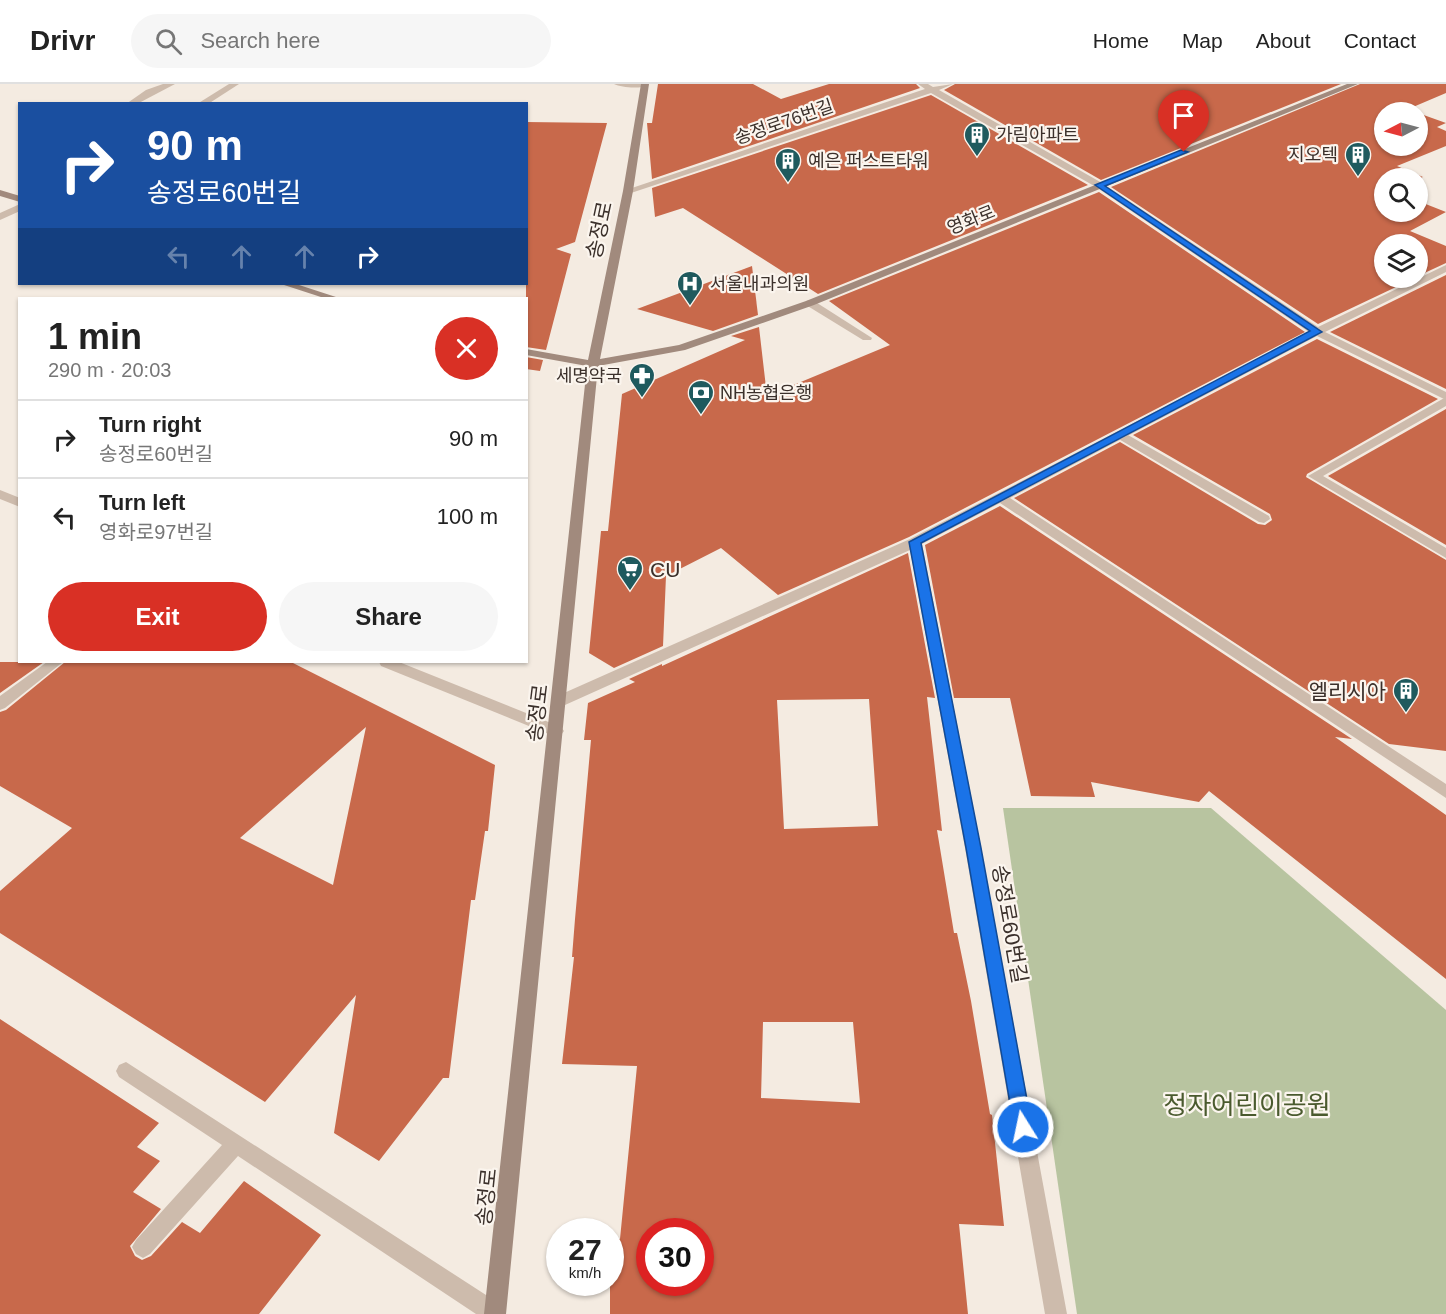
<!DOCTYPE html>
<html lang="en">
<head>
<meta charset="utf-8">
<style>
	body { margin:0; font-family:Arial,"Noto Sans KR",sans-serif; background:#f6f6f6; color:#222; height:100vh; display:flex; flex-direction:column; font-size:22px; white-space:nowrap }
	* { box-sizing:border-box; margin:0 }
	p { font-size:20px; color:#767676 }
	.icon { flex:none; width:33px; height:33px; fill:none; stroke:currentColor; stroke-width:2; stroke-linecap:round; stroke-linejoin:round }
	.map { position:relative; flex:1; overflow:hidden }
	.drawer { position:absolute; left:18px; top:213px; width:510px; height:366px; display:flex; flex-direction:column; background:#fff; border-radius:0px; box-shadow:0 2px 4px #0004 }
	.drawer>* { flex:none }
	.guide { position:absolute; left:18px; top:18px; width:510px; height:183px; border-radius:0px; box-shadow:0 2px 4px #0004; background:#1a4fa0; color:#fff; overflow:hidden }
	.needle { width:39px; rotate:264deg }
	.buttons { position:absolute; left:1374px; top:18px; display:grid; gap:12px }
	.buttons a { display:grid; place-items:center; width:54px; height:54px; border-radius:50%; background:#fff; box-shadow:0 2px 4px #0004; font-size:30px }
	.speed { position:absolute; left:546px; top:1134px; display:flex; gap:12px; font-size:30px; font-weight:700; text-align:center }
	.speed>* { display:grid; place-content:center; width:78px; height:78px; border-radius:50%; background:#fff; box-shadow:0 2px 4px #0004; line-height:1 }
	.speed small { font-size:15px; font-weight:400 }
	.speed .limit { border:9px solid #d22; background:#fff; color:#111 }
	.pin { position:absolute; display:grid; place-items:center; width:51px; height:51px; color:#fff; margin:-62px -26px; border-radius:50% 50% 50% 0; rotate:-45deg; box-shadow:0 0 6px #0007 }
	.pin .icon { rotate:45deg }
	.me { position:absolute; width:66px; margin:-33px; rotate:350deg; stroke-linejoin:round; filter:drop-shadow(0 0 4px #0008) }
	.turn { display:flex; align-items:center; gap:21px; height:126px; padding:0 30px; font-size:27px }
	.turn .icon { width:78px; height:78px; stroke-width:2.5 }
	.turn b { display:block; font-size:42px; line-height:51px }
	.lanes { display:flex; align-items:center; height:57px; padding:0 30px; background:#0003; justify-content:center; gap:30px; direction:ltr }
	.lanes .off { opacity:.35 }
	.round { display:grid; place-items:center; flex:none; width:63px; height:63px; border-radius:32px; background:#f6f6f6 }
	.summary { display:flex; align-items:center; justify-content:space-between; height:102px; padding:0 30px }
	h1 { font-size:36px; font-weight:700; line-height:45px }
	.primary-button { display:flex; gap:12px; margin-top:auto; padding:12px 30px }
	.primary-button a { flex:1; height:69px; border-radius:36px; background:#d93025; color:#fff; font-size:24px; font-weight:700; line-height:69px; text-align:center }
	.primary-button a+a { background:#f6f6f6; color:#222 }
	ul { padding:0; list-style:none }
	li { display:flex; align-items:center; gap:18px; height:78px; padding:0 30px; border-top:2px solid #e0e0e0 }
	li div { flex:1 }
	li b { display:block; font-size:22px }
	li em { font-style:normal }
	header { display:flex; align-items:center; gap:36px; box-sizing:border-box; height:84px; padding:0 30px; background:#fff; border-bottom:2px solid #e0e0e0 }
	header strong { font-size:28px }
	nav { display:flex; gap:33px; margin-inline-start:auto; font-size:21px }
	.search { width:420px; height:54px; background:#f6f6f6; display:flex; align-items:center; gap:15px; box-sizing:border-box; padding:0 21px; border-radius:33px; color:#767676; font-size:22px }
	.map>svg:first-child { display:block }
	.green { fill:#b8c4a0 }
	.building { fill:#c8694b; fill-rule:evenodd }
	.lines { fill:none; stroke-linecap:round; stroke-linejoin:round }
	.lane { fill:#cdbbac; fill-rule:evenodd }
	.street { fill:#cdbbac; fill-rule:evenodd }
	.secondary { fill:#a18a7d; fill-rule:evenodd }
	.route { fill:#1a73e8; stroke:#114b97; stroke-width:1.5 }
	.labels { text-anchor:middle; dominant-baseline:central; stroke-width:4.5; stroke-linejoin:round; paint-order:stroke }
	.far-street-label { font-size:18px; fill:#3b302b; stroke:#fbf5ee }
	.far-poi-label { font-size:18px; fill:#3b302b; stroke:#fbf5ee; text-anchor:start }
	.street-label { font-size:21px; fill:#3b302b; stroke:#fbf5ee }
	.poi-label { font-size:21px; fill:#3b302b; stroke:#fbf5ee; text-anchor:start }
	.near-park-label { font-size:26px; fill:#4a5a2e; stroke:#fbf5ee }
</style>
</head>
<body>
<header>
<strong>Drivr</strong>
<div class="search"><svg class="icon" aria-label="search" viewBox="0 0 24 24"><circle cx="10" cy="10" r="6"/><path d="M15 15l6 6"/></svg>Search here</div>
<nav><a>Home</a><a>Map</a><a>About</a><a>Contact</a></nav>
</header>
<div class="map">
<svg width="1446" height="1230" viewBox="0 0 1446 1230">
	<rect width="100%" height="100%" fill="#f4ebe1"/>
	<!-- green -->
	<polygon class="green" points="1003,724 1211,724 1446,926 1446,1230 1077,1230"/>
	<!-- building -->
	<g class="building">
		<polygon points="658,0 753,0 781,15 829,0 916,0 920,4 652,95 647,39 652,39"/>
		<polygon points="955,0 1341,0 1101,96 944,6"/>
		<polygon points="1360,0 1446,0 1446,9 1406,26 1415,28 1384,28 1384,62 1418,62 1418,29 1446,39 1437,43 1446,47 1446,62 1397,82 1423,93 1418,95 1384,94 1384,128 1418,128 1418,117 1446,128 1410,147 1446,162 1446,179 1418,192 1418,160 1384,160 1384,194 1415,194 1318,240 1111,103"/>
		<polygon points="931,11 1088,101 818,210 683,124 655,133 652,104"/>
		<polygon points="526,38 607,39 575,158 556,165 571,170 546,266 526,263"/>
		<polygon points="1099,108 1305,248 909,453 778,511 721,464 666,492 663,562 614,584 589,569 601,447 608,447 622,310 745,256 731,252 759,243 767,312 890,261 829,217"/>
		<polygon points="752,182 758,231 713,247 637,225"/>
		<polygon points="1446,191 1446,305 1330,248"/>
		<polygon points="1317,255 1438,315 1307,390 1306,393 1446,476 1446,667 1389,660 1014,414 1120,358 1258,440 1265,441 1272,436 1270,430 1133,351"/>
		<polygon points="526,273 543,276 540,287 526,285"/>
		<polygon points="1446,325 1446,461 1328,392"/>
		<polygon points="1000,422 1352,655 1335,653 1446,731 1446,895 1209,707 1199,718 1091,698 1095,713 1031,712 1010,614 954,614 925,461"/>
		<path d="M908,469L935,614L927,613L942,747L937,746L954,849H957L971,917L990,1030L992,1031L1004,1142L959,1140L968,1230H610V1154L620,1155L637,982L562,980L574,873H572L575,835L591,656H584L588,619L635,598L629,595L662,580V582ZM869,615L878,742L784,745L777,616ZM763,938H853L860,1019L761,1014ZM650,1148H700V1198H650Z"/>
		<polygon points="0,578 44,578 0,609"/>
		<path d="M65,578H291L495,681L488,747H485L475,816H471L449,994H443L379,1077L334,1049L356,911L265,1018L0,849V807L72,744L0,702V628L6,626ZM366,643L333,801L240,754Z"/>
		<polygon points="0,935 159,1039 137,1063 160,1077 133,1108 161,1125 130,1162 135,1172 142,1176 151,1172 182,1138 200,1149 244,1097 321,1151 259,1230 0,1230"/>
	</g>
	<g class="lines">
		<!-- lane -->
		<g class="lane">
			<polygon points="163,0 175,0 137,20 126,20 146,6"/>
			<polygon points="810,216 814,217 872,254 871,256 863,256 806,221 806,217"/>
			<polygon points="1446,313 1446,322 1323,392 1446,464 1446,474 1308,392"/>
			<polygon points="1121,347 1269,432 1270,435 1264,439 1259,438 1117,354 1117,348"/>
			<polygon points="126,978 503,1222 506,1230 476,1230 238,1072 150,1170 143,1174 136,1170 132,1163 136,1156 222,1061 119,993 116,987 119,981"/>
		</g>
		<!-- street -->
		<g class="street">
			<polygon points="229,0 239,0 208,20 197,20"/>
			<path d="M614,0H648L649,1C641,5 622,4 614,0Z"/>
			<polygon points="918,0 928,0 933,3 953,0 939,6 1102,99 1318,243 1446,181 1446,188 1325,248 1446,308 1446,316 1317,252 1010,414 1446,700 1446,714 1000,419 922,460 981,764 1067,1230 1045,1230 965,764 910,466 565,621 555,621 552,617 555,613 910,455 1309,248 1096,103 931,9 631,109 623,107 925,5"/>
			<polygon points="20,120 20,127 0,136 0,129"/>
			<polygon points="0,406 20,414 20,423 0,415"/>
			<polygon points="47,578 63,578 5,624 0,626 0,612"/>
			<polygon points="379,578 399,578 561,643 564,647 561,651 551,651 381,582"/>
		</g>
		<!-- secondary -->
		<g class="secondary">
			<polygon points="641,0 649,0 633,107 600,275 679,261 806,217 1347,0 1358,0 814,221 685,266 598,282 506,1230 484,1230 587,282 526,271 526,265 588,276 623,107"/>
			<polygon points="0,106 20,112 20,118 0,112"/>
			<polygon points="281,200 296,200 339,214 324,214"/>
		</g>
	</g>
	<!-- route -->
	<polygon class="route" points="1181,66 1188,68 1105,102 1322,248 921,459 981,764 1032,1043 1030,1050 1023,1052 1017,1050 1014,1043 966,764 909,458 1310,247 1095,101"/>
	<!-- icons -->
	<defs>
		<symbol id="building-pin" viewBox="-11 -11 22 30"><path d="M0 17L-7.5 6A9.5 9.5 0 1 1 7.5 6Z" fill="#1f5a5e" stroke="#fbf5ee"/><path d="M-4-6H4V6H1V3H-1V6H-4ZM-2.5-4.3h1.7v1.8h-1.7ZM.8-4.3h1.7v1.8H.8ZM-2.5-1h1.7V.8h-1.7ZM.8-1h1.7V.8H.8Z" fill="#fff"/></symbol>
		<symbol id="hospital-pin" viewBox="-11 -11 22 30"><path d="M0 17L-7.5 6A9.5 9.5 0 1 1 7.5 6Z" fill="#1f5a5e" stroke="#fbf5ee"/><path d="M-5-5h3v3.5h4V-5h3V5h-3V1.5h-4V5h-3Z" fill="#fff"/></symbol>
		<symbol id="pharmacy-pin" viewBox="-11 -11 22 30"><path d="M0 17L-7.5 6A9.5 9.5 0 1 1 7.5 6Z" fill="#1f5a5e" stroke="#fbf5ee"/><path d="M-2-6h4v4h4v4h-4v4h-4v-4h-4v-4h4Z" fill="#fff"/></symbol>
		<symbol id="bank-pin" viewBox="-11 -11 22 30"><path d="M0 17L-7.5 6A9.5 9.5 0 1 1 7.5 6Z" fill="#1f5a5e" stroke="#fbf5ee"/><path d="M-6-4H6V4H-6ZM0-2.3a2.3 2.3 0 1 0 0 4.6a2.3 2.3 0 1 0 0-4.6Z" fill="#fff"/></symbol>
		<symbol id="supermarket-pin" viewBox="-11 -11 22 30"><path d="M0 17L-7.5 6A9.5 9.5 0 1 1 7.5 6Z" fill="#1f5a5e" stroke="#fbf5ee"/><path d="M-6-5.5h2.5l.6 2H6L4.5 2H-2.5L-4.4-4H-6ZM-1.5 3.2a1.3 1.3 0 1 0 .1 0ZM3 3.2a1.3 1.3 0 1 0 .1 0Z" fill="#fff"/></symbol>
	</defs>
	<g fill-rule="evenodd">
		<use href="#building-pin" x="962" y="36" width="30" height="40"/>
		<use href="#building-pin" x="1343" y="56" width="30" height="40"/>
		<use href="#building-pin" x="773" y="62" width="30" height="40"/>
		<use href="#hospital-pin" x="675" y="185" width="30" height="40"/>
		<use href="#pharmacy-pin" x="627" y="277" width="30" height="40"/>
		<use href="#bank-pin" x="686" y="294" width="30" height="40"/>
		<use href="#supermarket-pin" x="615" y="470" width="30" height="40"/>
		<use href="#building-pin" x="1391" y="592" width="30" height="40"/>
	</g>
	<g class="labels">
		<!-- far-street labels -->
		<g class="far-street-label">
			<text transform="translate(784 38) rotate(-19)">송정로76번길</text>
			<text transform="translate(971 136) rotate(-22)">영화로</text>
		</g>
		<!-- far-poi labels -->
		<g class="far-poi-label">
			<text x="996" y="51">가림아파트</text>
			<text x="1338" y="71" text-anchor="end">지오텍</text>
			<text x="808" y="77">예은 퍼스트타워</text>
			<text x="710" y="200">서울내과의원</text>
			<text x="622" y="292" text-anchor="end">세명약국</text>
			<text x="720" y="309">NH농협은행</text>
		</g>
		<!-- street labels -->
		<g class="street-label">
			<text transform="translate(599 146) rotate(-78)">송정로</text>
			<text transform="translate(537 629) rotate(-83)">송정로</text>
			<text transform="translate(1010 840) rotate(80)">송정로60번길</text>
			<text transform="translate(486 1113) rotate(-84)">송정로</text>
		</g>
		<!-- poi labels -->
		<g class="poi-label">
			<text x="650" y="485">CU</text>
			<text x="1386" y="607" text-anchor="end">엘리시아</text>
		</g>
		<!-- near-park labels -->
		<g class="near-park-label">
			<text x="1247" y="1021">정자어린이공원</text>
		</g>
	</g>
</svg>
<div class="buttons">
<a><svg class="needle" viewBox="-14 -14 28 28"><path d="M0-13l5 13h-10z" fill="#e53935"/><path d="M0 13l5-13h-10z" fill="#767676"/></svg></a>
<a><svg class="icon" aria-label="search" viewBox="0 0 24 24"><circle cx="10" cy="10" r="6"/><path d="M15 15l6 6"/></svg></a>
<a><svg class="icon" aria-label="layers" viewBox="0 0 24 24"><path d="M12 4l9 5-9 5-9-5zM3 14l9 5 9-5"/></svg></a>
</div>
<div class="speed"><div>27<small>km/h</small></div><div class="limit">30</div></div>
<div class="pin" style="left:1184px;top:68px;background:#d93025"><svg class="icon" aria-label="arrive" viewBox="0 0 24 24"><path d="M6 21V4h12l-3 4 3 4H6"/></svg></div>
<svg class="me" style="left:1023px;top:1043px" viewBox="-20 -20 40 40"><circle r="17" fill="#1a73e8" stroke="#fff" stroke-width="3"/><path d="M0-11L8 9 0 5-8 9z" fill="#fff"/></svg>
<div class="guide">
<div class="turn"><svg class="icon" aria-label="right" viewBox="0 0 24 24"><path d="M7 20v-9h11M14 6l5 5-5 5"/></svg><div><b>90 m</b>송정로60번길</div></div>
<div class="lanes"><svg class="icon off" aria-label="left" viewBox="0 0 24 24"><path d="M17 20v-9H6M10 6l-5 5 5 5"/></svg><svg class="icon off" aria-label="ahead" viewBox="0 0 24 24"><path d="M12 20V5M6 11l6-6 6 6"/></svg><svg class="icon off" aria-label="ahead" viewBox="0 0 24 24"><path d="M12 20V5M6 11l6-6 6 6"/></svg><svg class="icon" aria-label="right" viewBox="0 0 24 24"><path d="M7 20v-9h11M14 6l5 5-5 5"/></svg></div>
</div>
<section class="drawer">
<div class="summary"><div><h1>1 min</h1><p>290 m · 20:03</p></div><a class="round" style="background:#d93025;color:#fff"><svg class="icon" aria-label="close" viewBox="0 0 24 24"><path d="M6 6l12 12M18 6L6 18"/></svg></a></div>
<ul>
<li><svg class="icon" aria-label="right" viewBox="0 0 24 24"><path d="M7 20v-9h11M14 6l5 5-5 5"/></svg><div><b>Turn right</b><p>송정로60번길</p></div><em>90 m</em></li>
<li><svg class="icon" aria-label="left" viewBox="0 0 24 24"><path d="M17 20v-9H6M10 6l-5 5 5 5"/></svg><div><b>Turn left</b><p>영화로97번길</p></div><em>100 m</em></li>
</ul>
<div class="primary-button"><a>Exit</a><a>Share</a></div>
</section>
</div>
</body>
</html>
